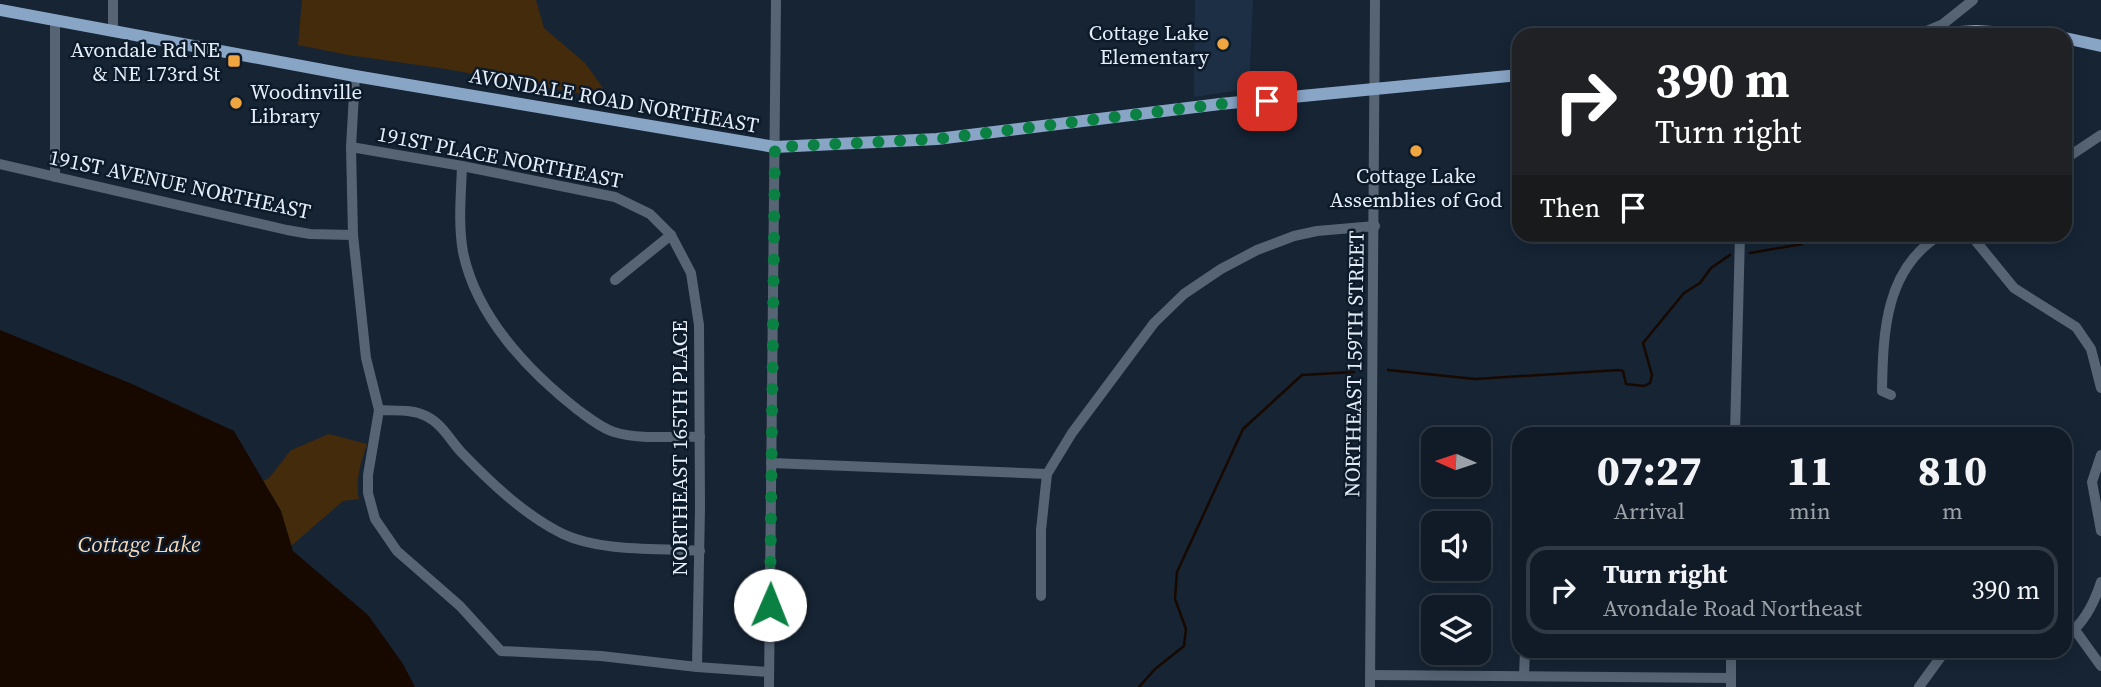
<!DOCTYPE html>
<html lang="en">
<head>
<meta charset="utf-8">
<style>
	body { margin:0; font-family:"Source Serif 4",serif; background:#1e2833; color:#f1f3f6; height:100vh; display:flex; flex-direction:column; font-size:26px; white-space:nowrap }
	* { box-sizing:border-box; margin:0 }
	p { font-size:23px; color:#9ca1a7 }
	.icon { flex:none; width:38px; height:38px; fill:none; stroke:currentColor; stroke-width:2; stroke-linecap:round; stroke-linejoin:round }
	.map { position:relative; flex:1; overflow:hidden }
	.drawer { position:absolute; left:1512px; top:427px; width:560px; height:231px; display:flex; flex-direction:column; background:#101b27; border-radius:21px; box-shadow:0 4px 18px #0003,0 0 0 2px #303944 }
	.drawer>* { flex:none }
	.hud { position:absolute; left:1512px; top:28px; width:560px; height:214px; border-radius:21px; box-shadow:0 4px 18px #0003,0 0 0 2px #303944; background:#202124; color:#fff; overflow:hidden }
	.needle { width:46px; rotate:273deg }
	.fabs { position:absolute; left:1421px; top:427px; display:grid; gap:14px }
	.fabs a { display:grid; place-items:center; width:70px; height:70px; border-radius:14px; background:#101b27; box-shadow:0 4px 18px #0003,0 0 0 2px #303944; font-size:35px }
	.pin { position:absolute; display:grid; place-items:center; width:60px; height:60px; color:#fff; margin:-30px; border-radius:14px; box-shadow:0 4px 10px #0006 }
	.me { position:absolute; width:77px; margin:-38px; rotate:1deg; stroke-linejoin:round; filter:drop-shadow(0 0 5px #0008) }
	.turn { display:flex; align-items:center; gap:24px; height:147px; padding:0 28px; font-size:32px }
	.turn .icon { width:91px; height:91px; stroke-width:2.5 }
	.turn b { display:block; font-size:49px; line-height:60px }
	.then { display:flex; align-items:center; height:66px; padding:0 28px; background:#0003; gap:14px; font-size:26px }
	.eta { display:flex; justify-content:space-evenly; align-items:center; height:119px; text-align:center }
	.eta b { font-size:42px; font-weight:800; line-height:49px }
	ul { padding:0; list-style:none }
	li { display:flex; align-items:center; gap:21px; height:88px; margin:0 14px 10px; padding:0 14px; border:4px solid #303944; border-radius:21px }
	li div { flex:1 }
	li b { display:block; font-size:26px }
	li em { font-style:normal }
	.map>svg:first-child { display:block }
	.built { fill:#1d2f44 }
	.green { fill:#432b0c }
	.water { fill:#170900 }
	.lines { fill:none; stroke-linecap:round; stroke-linejoin:round }
	.stream { stroke:#170900; stroke-width:2.5 }
	.minor { stroke:#566474; stroke-width:10 }
	.major { stroke:#89a5c6; stroke-width:12 }
	.route { stroke:#0b8043; stroke-width:12; stroke-dasharray:0 21.6 }
	.poi-dot { fill:#f1a540; stroke:#0d1a29; stroke-width:2.5 }
	.labels { text-anchor:middle; dominant-baseline:central; stroke-width:5; stroke-linejoin:round; paint-order:stroke }
	.poi-label { font-size:21px; fill:#e4edf8; stroke:#0d1a29; text-anchor:end }
	.street-label { font-size:21px; fill:#e4edf8; stroke:#0d1a29 }
	.water-label { font-size:23px; font-style:italic; fill:#f9d9b6; stroke:#0d1a29 }
</style>
</head>
<body>
<div class="map">
<svg width="2101" height="687" viewBox="0 0 2101 687">
	<rect width="100%" height="100%" fill="#162434"/>
	<!-- built -->
	<polygon class="built" points="1195,0 1253,0 1249,89 1194,97"/>
	<!-- green -->
	<g class="green">
		<polygon points="302,0 536,0 544,28 585,63 603,88 598,97 446,69 348,55 298,45"/>
		<path d="M329,434L367,444C361,463 355,479 359,499L343,501L291,546L281,511L263,481L269,478L291,450Z"/>
	</g>
	<!-- water -->
	<polygon class="water" points="0,330 132,384 234,431 281,511 293,551 368,615 403,664 415,687 0,687"/>
	<g class="lines">
		<!-- stream -->
		<g class="stream">
			<polyline points="2065,51 2071,47"/>
			<polyline points="1750,253 1802,244 1808,234"/>
			<polyline points="1388,370 1475,379 1619,370 1623,371 1626,384 1644,386 1650,383 1652,375 1643,343 1684,293 1700,283 1711,268 1730,255"/>
			<polyline points="1139,687 1155,669 1184,646 1186,629 1175,599 1177,572 1243,429 1302,375 1354,372"/>
		</g>
		<!-- minor -->
		<g class="minor">
			<polyline points="55,21 55,177"/>
			<polyline points="113,32 113,0"/>
			<polyline points="1924,32 1943,24 1973,0"/>
			<polyline points="355,76 351,147 353,235 366,358 379,410 368,475 368,493 375,519 397,551 460,606 501,651 601,656 697,667 769,672"/>
			<polyline points="351,147 462,166 615,197 650,214 671,235 691,273 699,325 700,507 697,667"/>
			<polyline points="2065,159 2101,135"/>
			<polyline points="0,164 287,230 310,234 353,235"/>
			<path d="M462,166C461,195 458,224 463,252C476,316 528,371 578,410C589,418 601,428 614,432C640,440 673,436 700,437"/>
			<polyline points="1970,234 2014,288 2076,327 2091,349 2101,388"/>
			<polyline points="615,280 671,235"/>
			<path d="M1891,395L1882,391C1883,332 1885,267 1942,234"/>
			<path d="M379,410C395,411 412,409 426,416C444,425 450,441 463,454C492,484 526,516 563,534C601,552 658,548 700,551"/>
			<polyline points="1735,434 1740,234"/>
			<polyline points="2101,455 2092,482 2101,531"/>
			<polyline points="771,463 1047,474"/>
			<polyline points="1041,596 1041,530 1047,474 1072,433 1154,323 1184,294 1221,269 1257,250 1294,236 1317,231 1375,226"/>
			<polyline points="2075,630 2101,666"/>
			<path d="M2065,637C2084,624 2094,604 2101,582"/>
			<polyline points="1992,651 2011,655 2036,651"/>
			<polyline points="1370,675 1731,678"/>
			<polyline points="1524,675 1525,651"/>
			<polyline points="769,687 776,0"/>
			<polyline points="1370,687 1375,0"/>
			<polyline points="1731,687 1731,651"/>
			<polyline points="1919,687 1945,651"/>
		</g>
		<!-- major -->
		<g class="major">
			<polyline points="0,10 355,76 775,147 937,139 1220,104 1519,75"/>
			<polyline points="1912,35 1976,31 2044,35"/>
			<polyline points="2065,38 2101,46"/>
		</g>
	</g>
	<g class="lines">
		<!-- route -->
		<polyline class="route" points="770,605 775,147 937,139 1220,104 1267,101"/>
	</g>
	<!-- markers -->
	<g class="poi-dot">
		<circle cx="1223" cy="44" r="7"/>
		<rect x="227" y="54" width="14" height="14" rx="3.5"/>
		<circle cx="236" cy="103" r="7"/>
		<circle cx="1416" cy="151" r="7"/>
	</g>
	<g class="labels">
		<!-- poi labels -->
		<g class="poi-label">
			<text x="1209" y="32">Cottage Lake<tspan x="1209" dy="24">Elementary</tspan></text>
			<text x="220" y="49">Avondale Rd NE<tspan x="220" dy="24">&amp; NE 173rd St</tspan></text>
			<text x="250" y="91" text-anchor="start">Woodinville<tspan x="250" dy="24">Library</tspan></text>
			<text x="1416" y="175" text-anchor="middle">Cottage Lake<tspan x="1416" dy="24">Assemblies of God</tspan></text>
		</g>
		<!-- street labels -->
		<g class="street-label">
			<text transform="translate(614 100) rotate(10)">AVONDALE ROAD NORTHEAST</text>
			<text transform="translate(500 157) rotate(11)">191ST PLACE NORTHEAST</text>
			<text transform="translate(180 184) rotate(12)">191ST AVENUE NORTHEAST</text>
			<text transform="translate(1354 364) rotate(-89)">NORTHEAST 159TH STREET</text>
			<text transform="translate(679 448) rotate(-90)">NORTHEAST 165TH PLACE</text>
		</g>
		<!-- water labels -->
		<g class="water-label">
			<text x="139" y="544">Cottage Lake</text>
		</g>
	</g>
</svg>
<div class="fabs">
<a><svg class="needle" viewBox="-14 -14 28 28"><path d="M0-13l5 13h-10z" fill="#e53935"/><path d="M0 13l5-13h-10z" fill="#9ca1a7"/></svg></a>
<a><svg class="icon" aria-label="sound" viewBox="0 0 24 24"><path d="M4 9h4l5-4v14l-5-4H4zM17 9q2 3 0 6"/></svg></a>
<a><svg class="icon" aria-label="layers" viewBox="0 0 24 24"><path d="M12 4l9 5-9 5-9-5zM3 14l9 5 9-5"/></svg></a>
</div>
<div class="pin" style="left:1267px;top:101px;background:#d93025"><svg class="icon" aria-label="arrive" viewBox="0 0 24 24"><path d="M6 21V4h12l-3 4 3 4H6"/></svg></div>
<svg class="me" style="left:770px;top:605px" viewBox="-20 -20 40 40"><circle r="19" fill="#fff"/><path d="M0-13L10 11 0 6-10 11z" fill="#0b8043"/></svg>
<div class="hud">
<div class="turn"><svg class="icon" aria-label="right" viewBox="0 0 24 24"><path d="M7 20v-9h11M14 6l5 5-5 5"/></svg><div><b>390 m</b>Turn right</div></div>
<div class="then">Then<svg class="icon" aria-label="arrive" viewBox="0 0 24 24"><path d="M6 21V4h12l-3 4 3 4H6"/></svg></div>
</div>
<section class="drawer">
<div class="eta">
<div><b>07:27</b><p>Arrival</p></div>
<div><b>11</b><p>min</p></div>
<div><b>810</b><p>m</p></div>
</div>
<ul>
<li><svg class="icon" aria-label="right" viewBox="0 0 24 24"><path d="M7 20v-9h11M14 6l5 5-5 5"/></svg><div><b>Turn right</b><p>Avondale Road Northeast</p></div><em>390 m</em></li>
</ul>
</section>
</div>
</body>
</html>
